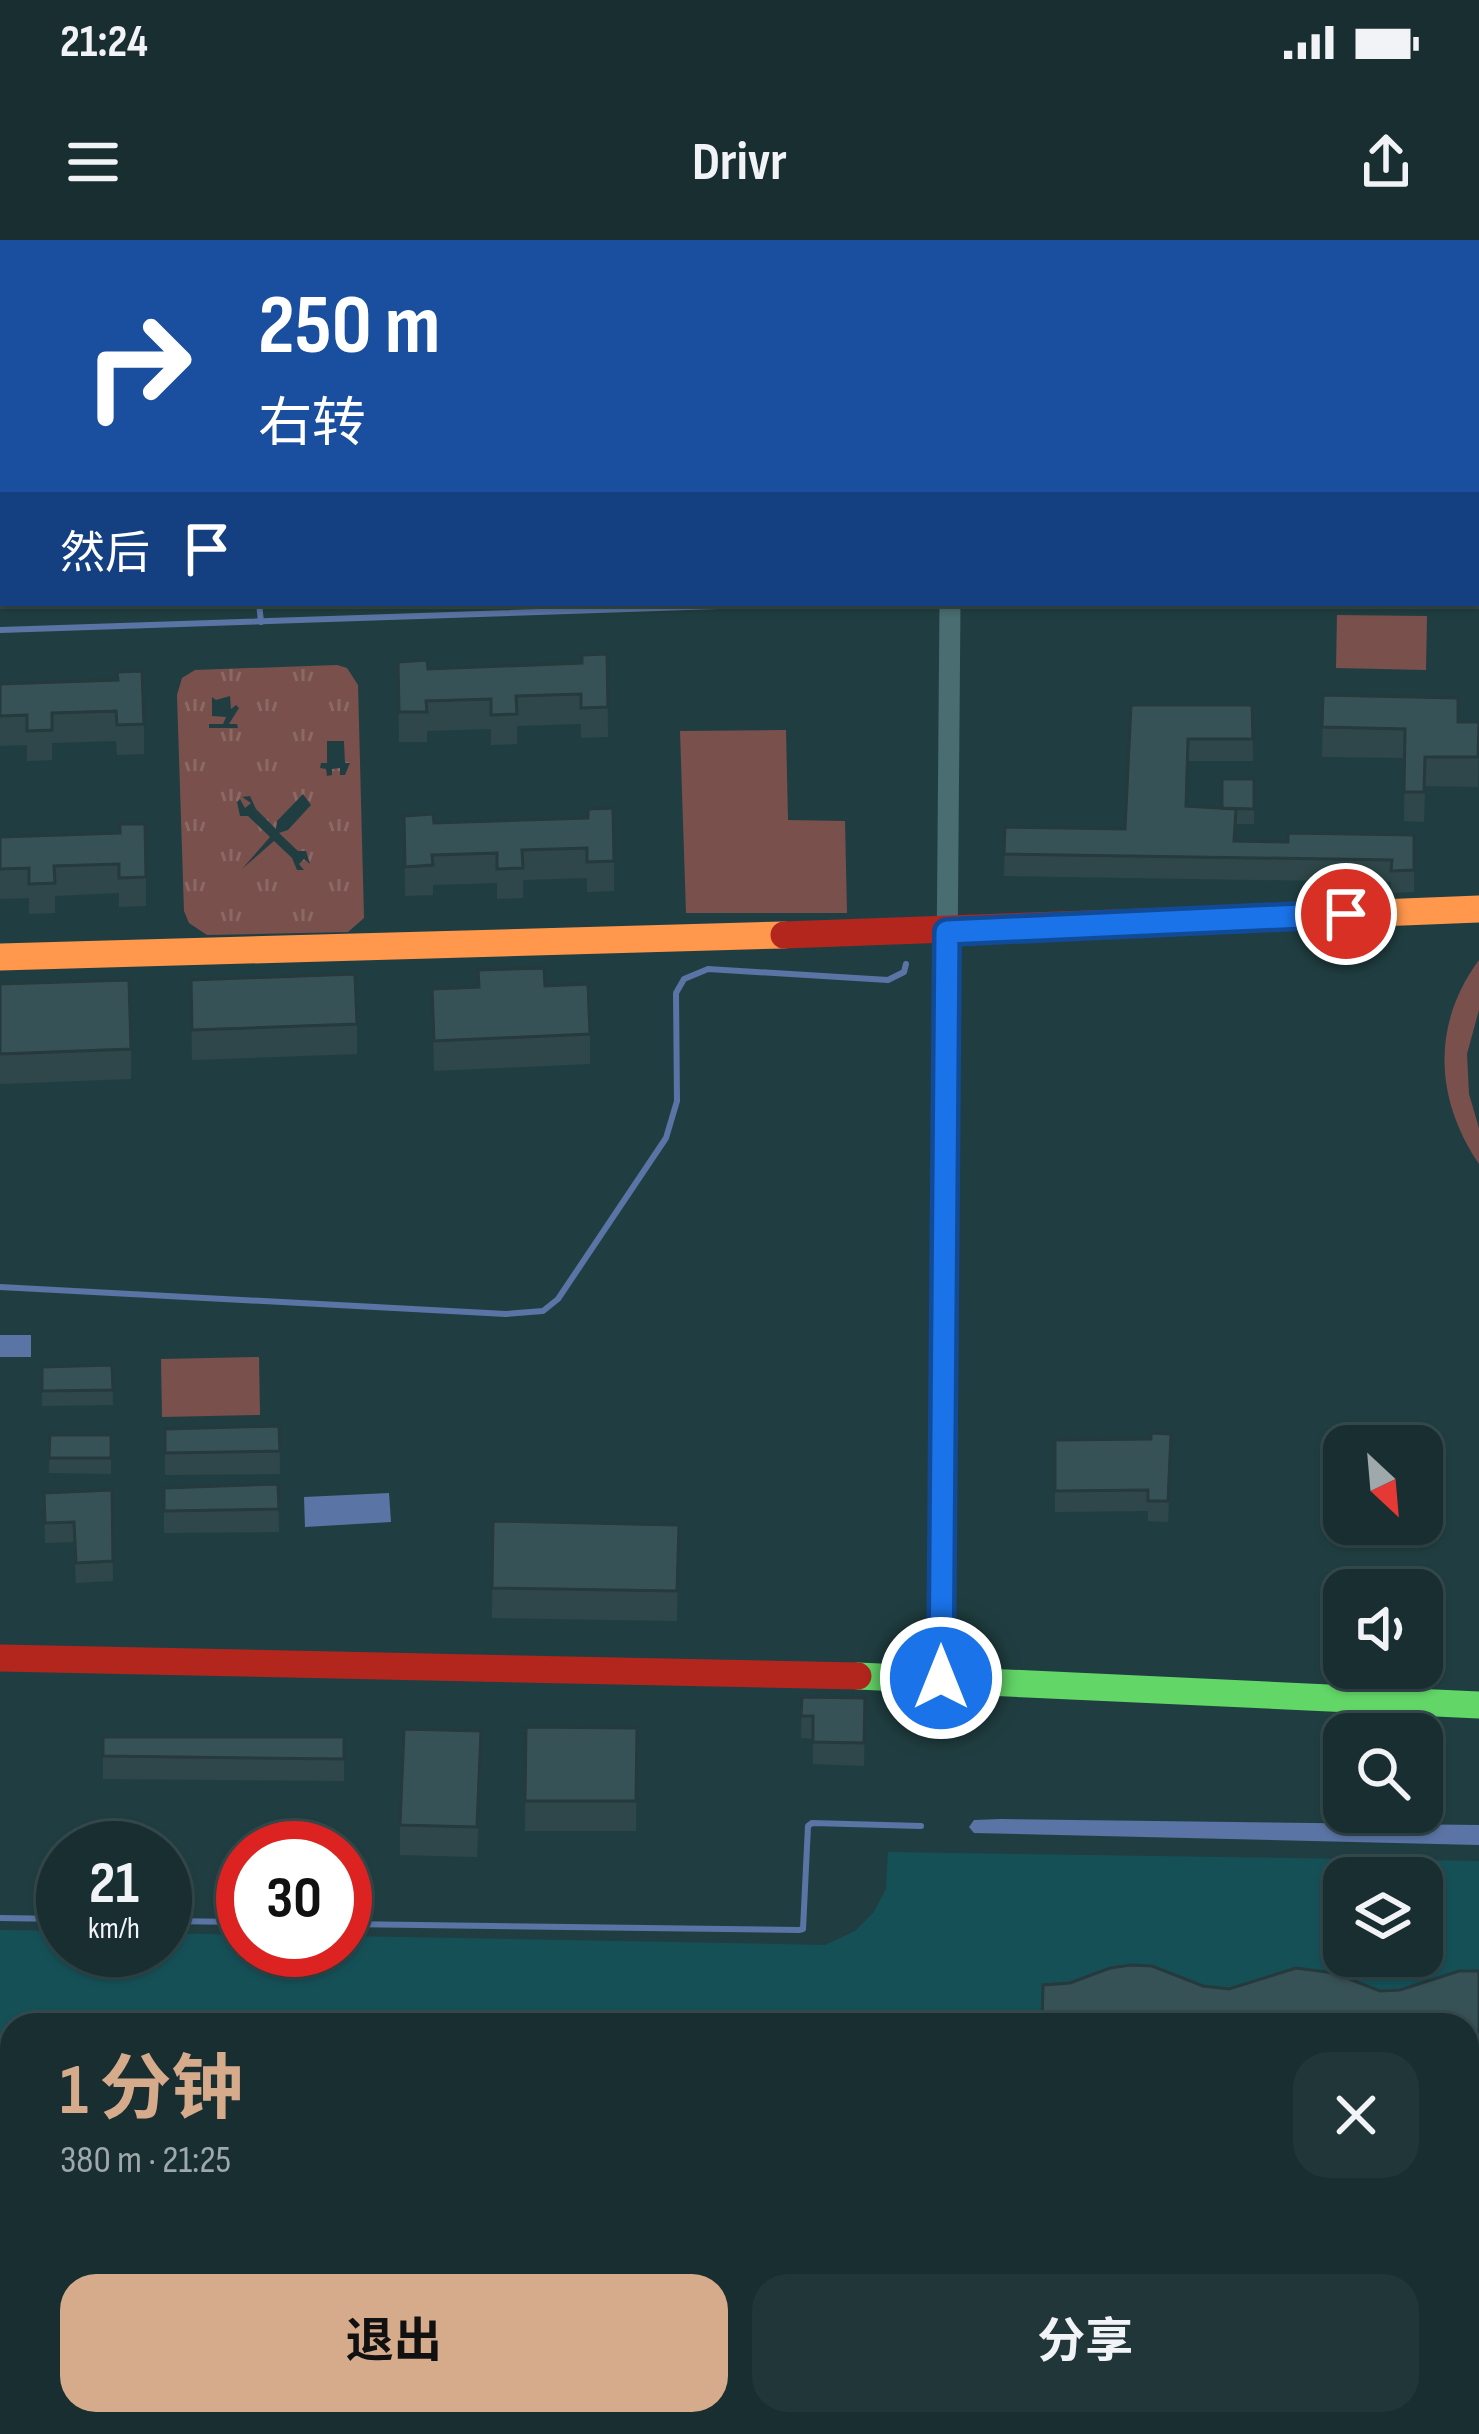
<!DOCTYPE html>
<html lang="zh">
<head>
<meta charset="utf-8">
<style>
	body { margin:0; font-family:"Sofia Sans Condensed","Noto Sans SC",sans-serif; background:#213639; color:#f1f3f6; height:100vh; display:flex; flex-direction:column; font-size:45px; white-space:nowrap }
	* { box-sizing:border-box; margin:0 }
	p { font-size:39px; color:#9fa8ab }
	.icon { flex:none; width:66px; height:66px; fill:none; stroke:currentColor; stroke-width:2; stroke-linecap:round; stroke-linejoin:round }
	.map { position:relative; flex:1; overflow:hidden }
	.drawer { position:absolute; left:0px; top:1773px; width:1479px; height:423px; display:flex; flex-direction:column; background:#182e31; border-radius:36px 36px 0 0; box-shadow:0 3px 9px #0004,0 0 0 3px #364a4d }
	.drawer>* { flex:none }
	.hud { position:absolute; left:0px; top:0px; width:1479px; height:366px; box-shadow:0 3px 9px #0004,0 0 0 3px #364a4d; background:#1a4fa0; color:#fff; overflow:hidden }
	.needle { width:78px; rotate:154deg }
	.tools { position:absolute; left:1323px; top:1185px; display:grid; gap:24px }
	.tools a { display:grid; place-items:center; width:120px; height:120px; border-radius:24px; background:#182e31; box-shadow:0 3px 9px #0004,0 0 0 3px #364a4d; font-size:60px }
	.speed { position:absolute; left:36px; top:1581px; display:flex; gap:24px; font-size:60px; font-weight:700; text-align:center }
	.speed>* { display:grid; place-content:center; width:156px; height:156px; border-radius:50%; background:#182e31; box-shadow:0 3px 9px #0004,0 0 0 3px #364a4d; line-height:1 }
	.speed small { font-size:30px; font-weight:400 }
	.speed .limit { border:18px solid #d22; background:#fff; color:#111 }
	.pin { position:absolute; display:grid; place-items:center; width:102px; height:102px; color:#fff; margin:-51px; border:6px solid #fff; border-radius:50%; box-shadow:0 3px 12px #0007 }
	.me { position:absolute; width:132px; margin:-66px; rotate:0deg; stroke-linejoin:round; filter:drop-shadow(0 0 9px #0008) }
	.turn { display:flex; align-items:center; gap:42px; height:252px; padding:0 60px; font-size:54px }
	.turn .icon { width:156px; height:156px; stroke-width:2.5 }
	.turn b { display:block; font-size:84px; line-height:102px }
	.then { display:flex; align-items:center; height:114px; padding:0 60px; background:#0003; gap:24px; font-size:45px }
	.round { display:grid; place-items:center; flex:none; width:126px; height:126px; border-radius:36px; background:#213639 }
	.overview { display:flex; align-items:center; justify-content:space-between; height:204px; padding:0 60px }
	h1 { font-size:72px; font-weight:700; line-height:90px; color:#d6ab8b }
	.action { display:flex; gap:24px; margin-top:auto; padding:24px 60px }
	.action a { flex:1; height:138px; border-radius:36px; background:#d6ab8b; color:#111; font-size:48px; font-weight:700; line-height:138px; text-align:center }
	.action a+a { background:#213639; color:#f1f3f6 }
	.status { display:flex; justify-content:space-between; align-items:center; height:84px; padding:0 60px; background:#182e31; direction:ltr }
	.status svg { height:33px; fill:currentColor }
	header { display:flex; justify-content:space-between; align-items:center; height:156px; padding:0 60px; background:#182e31; font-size:54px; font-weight:700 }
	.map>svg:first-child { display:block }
	.built { fill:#165057; fill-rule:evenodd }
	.grass { fill:url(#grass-tufts); fill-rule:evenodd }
	.park { fill:#7a504d }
	.water { fill:#5a74a5 }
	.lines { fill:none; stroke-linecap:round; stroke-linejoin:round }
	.stream { stroke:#5a74a5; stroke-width:6 }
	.taxiway { stroke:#3e5c5e; stroke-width:54 }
	.lane { stroke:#496d71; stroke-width:10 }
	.street { stroke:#496d71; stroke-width:21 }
	.fast { stroke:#63d668; stroke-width:27 }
	.slow { stroke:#ff974d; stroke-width:27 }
	.jam { stroke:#b3261e; stroke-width:27 }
	.wall { fill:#2f474a }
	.building { fill:#375256; stroke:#26393c; stroke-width:3 }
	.route-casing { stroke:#114b97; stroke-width:30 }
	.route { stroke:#1a73e8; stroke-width:21 }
</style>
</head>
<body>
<div class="status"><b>21:24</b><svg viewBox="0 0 49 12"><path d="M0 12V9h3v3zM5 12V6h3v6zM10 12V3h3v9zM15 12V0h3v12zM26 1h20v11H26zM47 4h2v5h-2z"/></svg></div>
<header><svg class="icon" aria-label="menu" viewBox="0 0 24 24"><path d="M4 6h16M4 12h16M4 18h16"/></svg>Drivr<svg class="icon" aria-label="share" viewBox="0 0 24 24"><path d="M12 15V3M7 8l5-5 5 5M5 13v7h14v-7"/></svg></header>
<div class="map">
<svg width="1479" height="2194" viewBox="0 0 1479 2194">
	<defs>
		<pattern id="grass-tufts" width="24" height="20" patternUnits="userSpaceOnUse" patternTransform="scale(3)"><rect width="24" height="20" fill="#7a504d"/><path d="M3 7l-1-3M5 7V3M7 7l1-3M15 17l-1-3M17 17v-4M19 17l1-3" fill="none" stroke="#8a6966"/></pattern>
	</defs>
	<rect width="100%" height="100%" fill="#203e41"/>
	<!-- built -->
	<path class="built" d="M888,1612L1479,1621V1934H1467V1785H12V1925L0,1924V1690L63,1691V1710H165V1693L243,1695V1710H345V1696L825,1705L855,1691L874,1672L886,1649ZM1344,1638H1422V1716H1344Z"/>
	<!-- grass -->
	<g class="grass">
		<path d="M337,425L347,428L358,445L364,678L348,692L207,695L189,683L184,671L177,455L182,438L195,430ZM230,456L231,469L236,465L239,468L229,484H237L238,488H209V484H223L226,477L212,476V457L216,460ZM327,501H344L345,523H350L345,535H340V528L332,529V535L327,536L326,529L320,528L321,523H327ZM303,554L311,565L288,590L279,593L298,611H306L310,624L304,619L299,624L304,630H297L292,618L274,601L242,629L270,597L248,576H240L237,562L240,559L245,568L251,563L242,557L250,556L256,569L276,589L277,581Z"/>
		<polygon points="0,2055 12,2055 12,2172 0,2171"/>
		<polygon points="1467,2084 1479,2084 1479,2194 964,2194 953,2184 1467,2184"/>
		<polygon points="595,2184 909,2184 903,2191"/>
	</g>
	<!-- park -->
	<g class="park">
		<polygon points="1337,375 1427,376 1426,430 1336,428"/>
		<polygon points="786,490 788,580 845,581 847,673 686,673 680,491"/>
		<path d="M1479,720V770L1467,814L1469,854L1479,888V924C1435,859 1431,785 1479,720Z"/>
		<polygon points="259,1117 260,1175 162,1177 161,1119"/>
	</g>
	<!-- water -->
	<g class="water">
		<rect x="0" y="1095" width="31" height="22"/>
		<polygon points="389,1253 391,1282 305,1287 304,1257"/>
		<polygon points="1001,1579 1479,1585 1479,1605 974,1593 969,1587 974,1580"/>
	</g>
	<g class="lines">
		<!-- stream -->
		<g class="stream">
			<polyline points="259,3 259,0"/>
			<polyline points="1476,341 1479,341"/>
			<polyline points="259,363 261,382"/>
			<polyline points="0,390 811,363"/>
			<polyline points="0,1047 506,1074 543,1071 558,1059 666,898 677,861 676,753 684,739 708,729 888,740 904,732 906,724"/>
			<polyline points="0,1678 63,1679"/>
			<polyline points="165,1681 243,1682"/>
			<polyline points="345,1684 799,1690 803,1689 808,1586 812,1583 921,1586"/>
		</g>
		<!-- taxiway -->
		<g class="taxiway">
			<polyline points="0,2036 12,2037"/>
			<polyline points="1467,2071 1479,2071"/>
			<polyline points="934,2194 934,2184"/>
		</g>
		<!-- lane -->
		<polyline class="lane" points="1361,0 1361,3"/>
		<!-- street -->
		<g class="street">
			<polyline points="1476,285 1479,285"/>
			<polyline points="0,337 3,336"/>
			<polyline points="941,1438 950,363"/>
		</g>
		<!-- fast -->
		<polyline class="fast" points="858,1436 1479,1465"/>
		<!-- slow -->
		<g class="slow">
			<polyline points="1303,676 1479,669"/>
			<polyline points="0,717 784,695"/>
		</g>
		<!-- jam -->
		<g class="jam">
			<polyline points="784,695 1303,676"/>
			<polyline points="0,1418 858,1436"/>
		</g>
	</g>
	<!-- wall -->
	<g class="wall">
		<rect x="1476" y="5" width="3" height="68"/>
		<rect x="0" y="69" width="3" height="57"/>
		<rect x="1476" y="174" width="3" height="61"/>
		<rect x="0" y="233" width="3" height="45"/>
		<polygon points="607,414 608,497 581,498 581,484 517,486 517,504 491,505 491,489 427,491 427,502 399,502 398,422 428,429 582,423"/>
		<polygon points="117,440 144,484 144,514 117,515 116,501 52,503 52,520 27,521 27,505 0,506 0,444"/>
		<polygon points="1323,455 1458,482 1479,482 1478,547 1425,546 1424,582 1404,581 1405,518 1322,517"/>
		<polygon points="1131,465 1252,465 1253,521 1188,521 1187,566 1222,568 1254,539 1254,584 1236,584 1235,601 1288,602 1414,595 1414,652 1391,653 1391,642 1004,636 1005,587 1125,589"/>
		<polygon points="404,576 434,583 588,578 614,621 614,651 587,652 587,638 523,640 523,658 497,659 497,643 433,645 433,655 405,656"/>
		<polygon points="120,593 146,637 146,666 119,667 119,653 55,656 55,673 29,674 29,658 0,659 0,597"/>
		<polygon points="191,740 357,784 357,814 192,820"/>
		<polygon points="0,744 131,809 131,839 0,844"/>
		<polygon points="545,746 590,794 590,824 434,831 432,749"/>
		<polygon points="112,1125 113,1165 42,1166 42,1127"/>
		<polygon points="279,1186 280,1234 165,1235 165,1189"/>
		<polygon points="50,1195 111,1195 111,1234 49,1233"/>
		<polygon points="1055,1200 1171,1215 1168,1282 1148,1281 1148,1271 1055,1272"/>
		<polygon points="278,1244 279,1292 164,1293 164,1248"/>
		<polygon points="112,1250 113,1341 76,1343 74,1302 45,1303 44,1253"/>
		<polygon points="493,1281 679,1285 677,1381 492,1378"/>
		<polygon points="802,1457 865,1458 864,1526 813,1524 813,1499 801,1498"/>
		<polygon points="526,1487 637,1488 636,1591 525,1591"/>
		<polygon points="103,1497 344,1497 344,1541 103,1539"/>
		<polygon points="481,1521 477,1617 400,1615 400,1585"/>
		<polygon points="362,1611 362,1652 345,1652 345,1612"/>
		<polygon points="1479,1731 1479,1922 1467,1925 1467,1785 1203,1746 1229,1749 1400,1750"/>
	</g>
	<!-- building -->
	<g class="building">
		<rect x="543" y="0" width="336" height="3"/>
		<rect x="947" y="0" width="361" height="3"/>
		<polygon points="1476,5 1479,5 1479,50 1476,51"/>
		<rect x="0" y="69" width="3" height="27"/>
		<rect x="1476" y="174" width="3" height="39"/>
		<rect x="0" y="233" width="3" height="23"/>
		<polygon points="607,414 608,467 581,468 581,454 516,456 517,474 491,475 491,459 426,461 427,472 399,472 398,422 427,420 428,429 582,423 582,415"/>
		<polygon points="142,431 144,484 117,485 116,471 52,473 52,490 27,491 27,475 0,476 0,444 118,440 117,432"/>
		<polygon points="1323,455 1458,458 1458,482 1479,482 1478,517 1425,517 1424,552 1404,552 1405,489 1322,487"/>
		<polygon points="1131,465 1252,465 1253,499 1188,499 1186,566 1236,569 1234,601 1288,602 1288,593 1414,595 1414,630 1391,631 1392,620 1004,614 1005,587 1125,589"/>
		<polygon points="1222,539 1254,539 1254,569 1222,568"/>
		<polygon points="613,568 614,621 587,622 587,608 522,610 523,628 497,629 497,613 432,615 433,625 405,627 404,576 433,574 434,583 588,578 588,569"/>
		<polygon points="120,584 145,584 146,637 119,638 119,624 54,626 55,643 29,644 29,628 0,629 0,597 120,593"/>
		<polygon points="544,728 545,746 588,744 590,794 434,801 432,749 479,747 478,730"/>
		<polygon points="355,734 357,784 192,790 191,740"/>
		<polygon points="129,740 131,809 0,814 0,744"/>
		<polygon points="112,1125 113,1150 42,1151 42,1127"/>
		<polygon points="279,1186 280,1211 165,1213 165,1189"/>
		<polygon points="1151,1193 1171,1194 1168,1261 1148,1261 1148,1250 1055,1251 1055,1200 1151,1199"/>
		<polygon points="50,1195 111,1195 111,1218 49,1218"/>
		<polygon points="278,1244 279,1269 164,1271 164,1248"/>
		<polygon points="112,1250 113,1321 76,1323 74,1282 45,1283 44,1253"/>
		<polygon points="493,1281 679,1285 677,1351 492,1348"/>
		<polygon points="802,1457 865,1458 864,1503 813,1502 813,1476 801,1476"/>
		<polygon points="526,1487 637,1488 636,1561 525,1561"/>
		<polygon points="404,1489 481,1491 477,1587 400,1585"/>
		<polygon points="103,1497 344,1497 344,1519 103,1516"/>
		<rect x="248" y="1604" width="93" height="4"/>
		<polygon points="362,1611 362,1629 345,1629 345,1612"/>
		<polygon points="1131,1725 1152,1726 1203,1746 1229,1749 1296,1728 1334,1733 1380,1751 1400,1750 1459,1731 1479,1731 1479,1892 1467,1895 1467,1785 1042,1785 1043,1745 1070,1743 1110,1728"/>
	</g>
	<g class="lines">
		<defs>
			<polyline id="route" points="941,1438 947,692 1346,674"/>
		</defs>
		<!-- route casing -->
		<use href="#route" class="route-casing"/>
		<!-- route -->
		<use href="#route" class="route"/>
	</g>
</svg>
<div class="tools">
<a><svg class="needle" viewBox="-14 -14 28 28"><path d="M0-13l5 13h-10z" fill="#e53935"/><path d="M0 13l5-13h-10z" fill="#9fa8ab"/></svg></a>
<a><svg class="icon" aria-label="sound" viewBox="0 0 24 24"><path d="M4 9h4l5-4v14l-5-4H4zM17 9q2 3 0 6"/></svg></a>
<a><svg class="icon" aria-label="search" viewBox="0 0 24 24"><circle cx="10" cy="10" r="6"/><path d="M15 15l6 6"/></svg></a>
<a><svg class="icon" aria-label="layers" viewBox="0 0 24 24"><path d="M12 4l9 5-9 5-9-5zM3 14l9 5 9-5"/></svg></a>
</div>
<div class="speed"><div>21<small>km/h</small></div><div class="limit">30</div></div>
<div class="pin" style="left:1346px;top:674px;background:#d93025"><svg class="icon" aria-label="arrive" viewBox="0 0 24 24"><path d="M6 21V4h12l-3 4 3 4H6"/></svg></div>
<svg class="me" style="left:941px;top:1438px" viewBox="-20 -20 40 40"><circle r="17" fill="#1a73e8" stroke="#fff" stroke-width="3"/><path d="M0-11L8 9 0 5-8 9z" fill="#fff"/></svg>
<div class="hud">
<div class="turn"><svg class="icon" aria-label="right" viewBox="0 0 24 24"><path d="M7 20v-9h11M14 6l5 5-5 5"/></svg><div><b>250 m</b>右转</div></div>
<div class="then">然后<svg class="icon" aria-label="arrive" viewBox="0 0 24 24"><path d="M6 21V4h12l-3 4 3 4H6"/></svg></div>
</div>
<section class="drawer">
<div class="overview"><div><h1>1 分钟</h1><p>380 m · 21:25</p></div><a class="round"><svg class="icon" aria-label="close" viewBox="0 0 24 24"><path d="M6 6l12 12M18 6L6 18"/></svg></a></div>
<div class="action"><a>退出</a><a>分享</a></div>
</section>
</div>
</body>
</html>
